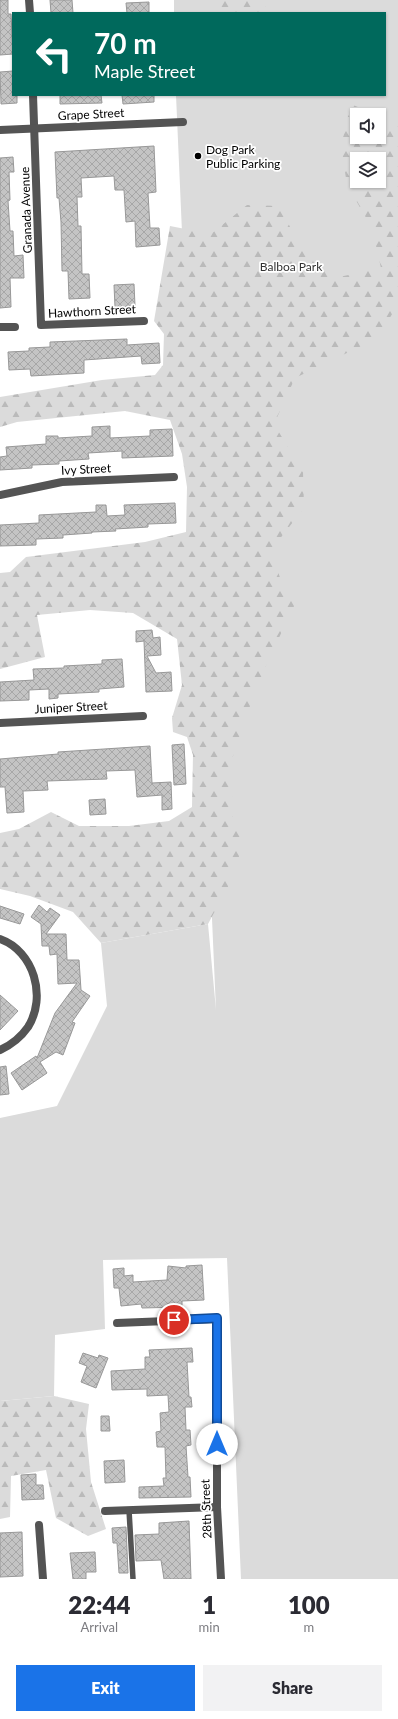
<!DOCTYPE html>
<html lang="en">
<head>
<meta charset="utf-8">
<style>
	body { margin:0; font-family:Lato,sans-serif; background:#f2f2f3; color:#2b2b33; height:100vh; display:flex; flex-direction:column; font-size:15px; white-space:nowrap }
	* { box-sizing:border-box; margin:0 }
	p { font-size:13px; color:#7c7c81 }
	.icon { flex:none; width:22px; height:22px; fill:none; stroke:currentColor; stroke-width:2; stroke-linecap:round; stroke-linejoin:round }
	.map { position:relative; height:1579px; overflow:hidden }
	.details { display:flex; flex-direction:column; background:#fff; flex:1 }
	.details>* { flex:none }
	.guide { position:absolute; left:12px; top:12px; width:374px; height:84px; border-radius:0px; box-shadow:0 1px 3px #0004; background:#00695c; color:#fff; overflow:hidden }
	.controls { position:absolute; left:350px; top:108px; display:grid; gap:8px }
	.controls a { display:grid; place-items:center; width:36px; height:36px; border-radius:0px; background:#fff; box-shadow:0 1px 3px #0004; font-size:20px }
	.pin { position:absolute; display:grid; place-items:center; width:34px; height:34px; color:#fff; margin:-17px; border:2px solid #fff; border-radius:50%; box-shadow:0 1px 4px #0007 }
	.me { position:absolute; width:44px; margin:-22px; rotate:0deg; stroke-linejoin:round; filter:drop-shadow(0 0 3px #0008) }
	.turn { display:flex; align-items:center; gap:14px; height:84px; padding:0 16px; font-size:18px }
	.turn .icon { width:52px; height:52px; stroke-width:2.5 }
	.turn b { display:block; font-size:28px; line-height:34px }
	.eta { display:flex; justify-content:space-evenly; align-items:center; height:68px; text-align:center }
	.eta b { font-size:24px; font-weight:800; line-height:28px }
	.button { display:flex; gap:8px; margin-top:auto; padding:8px 16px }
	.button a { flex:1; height:46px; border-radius:0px; background:#1a73e8; color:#fff; font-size:16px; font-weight:800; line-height:46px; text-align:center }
	.button a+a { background:#f2f2f3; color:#2b2b33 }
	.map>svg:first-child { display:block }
	.green { fill:#dbdbdb; fill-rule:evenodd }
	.forest { fill:url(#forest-firs); fill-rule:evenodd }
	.building { fill:url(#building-cross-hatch); stroke:#989898 }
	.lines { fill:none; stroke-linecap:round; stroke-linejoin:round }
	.service { stroke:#545454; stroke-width:5.5 }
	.minor { stroke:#545454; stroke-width:8 }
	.tertiary { stroke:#545454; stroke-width:8 }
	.route-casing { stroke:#114b97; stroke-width:10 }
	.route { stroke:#1a73e8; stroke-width:7 }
	.poi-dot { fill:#000; stroke:#fff; stroke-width:1.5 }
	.labels { text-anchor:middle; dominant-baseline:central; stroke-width:3.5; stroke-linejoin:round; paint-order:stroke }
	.street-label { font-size:12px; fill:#000; stroke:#fff }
	.poi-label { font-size:12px; fill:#000; stroke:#fff; text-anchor:start }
	.park-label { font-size:12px; fill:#323232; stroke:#fff }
</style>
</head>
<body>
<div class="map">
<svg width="398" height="1579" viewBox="0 0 398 1579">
	<defs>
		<pattern id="forest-firs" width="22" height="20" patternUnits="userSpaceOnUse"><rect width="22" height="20" fill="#dbdbdb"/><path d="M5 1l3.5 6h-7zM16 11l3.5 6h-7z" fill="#bababa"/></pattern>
		<pattern id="building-cross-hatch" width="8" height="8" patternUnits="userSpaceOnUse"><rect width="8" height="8" fill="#c4c4c4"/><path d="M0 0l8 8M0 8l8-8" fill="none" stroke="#a7a7a7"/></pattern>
	</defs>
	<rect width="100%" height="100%" fill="#fff"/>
	<!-- green -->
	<path class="green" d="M174,0H398V1579H241L227,1258L103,1260L105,1329L55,1335L54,1396L0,1401V1118L57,1106L107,1006L101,943L208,924L216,1010L176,95H385V13H174ZM357,115H379V137H357ZM357,159H379V181H357Z"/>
	<!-- forest -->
	<g class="forest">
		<polygon points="217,0 265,0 266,13 221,13"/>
		<path d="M351,104L376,115H357V137H379V116L384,118L398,117V304L378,338L295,378L274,424L303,472L304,508L271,550L283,587L295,604L267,663L251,703L231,762L233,820L247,834L228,887L208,924L101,943L73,912L30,896L0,889V833L19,829L51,812L79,826H129L169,821L192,807L193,755L187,737L173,732L172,718L182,685L177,639L133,613L90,610L37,615L45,657L0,669V573L10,572L26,557L145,542L186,532L187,487L182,454L170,420L125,411L17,422L0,427V397L102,380L155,375L163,365L164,334L154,321L170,226L211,234L247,205L280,206L301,250L339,277L381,268L372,228L347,185L341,146ZM357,159H379V181H357Z"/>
		<polygon points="54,1396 89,1404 86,1429 91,1482 106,1529 88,1536 56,1518 46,1470 11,1476 10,1517 0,1519 0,1401"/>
	</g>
	<!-- building -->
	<g class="building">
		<polygon points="0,0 8,0 8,14 11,14 13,54 0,55"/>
		<polygon points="50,0 72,0 73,13 51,13"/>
		<polygon points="149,2 149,13 127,13 126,3"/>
		<polygon points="13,71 13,95 17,95 17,103 1,104 0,72"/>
		<polygon points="60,95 101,95 102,103 60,104"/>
		<polygon points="122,95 154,95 154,102 123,104"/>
		<polygon points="154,146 156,192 148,193 150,228 159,228 160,245 136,247 135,221 126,222 124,190 115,190 114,176 81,178 82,197 77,197 78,226 81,226 82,274 89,274 90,298 69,299 68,271 62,271 61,222 59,198 57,198 55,152"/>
		<polygon points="13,157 14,172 9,172 10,200 8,201 10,231 13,231 14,256 23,255 24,278 10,278 11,307 0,308 0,158"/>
		<polygon points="134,284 135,306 115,307 114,285"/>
		<polygon points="127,339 127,345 159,343 160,363 142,364 141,356 84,360 84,373 31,376 30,369 9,370 8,352 29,351 29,348 50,347 50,342"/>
		<polygon points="110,426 110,438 150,436 150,430 172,429 173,456 122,458 122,451 88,453 89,459 59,461 59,464 32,465 32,468 0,470 0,457 7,456 6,447 46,444 46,436 58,436 58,438 92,436 92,427"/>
		<polygon points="175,503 176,523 148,524 148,527 115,529 116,531 92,532 92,533 63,535 63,538 36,539 36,545 0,546 0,525 39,523 39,515 96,512 96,505 106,505 107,516 125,515 124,505"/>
		<polygon points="152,630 153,638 160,637 161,655 147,656 156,673 171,672 172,691 146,692 144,641 136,642 136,631"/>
		<polygon points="122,659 124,687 99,689 99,692 58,694 58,698 49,699 49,689 29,690 29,700 0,701 0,682 34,680 33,669 64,668 64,666 102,664 102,660"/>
		<polygon points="184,744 186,784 174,785 172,745"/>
		<polygon points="150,746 152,783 171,782 172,809 162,810 162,795 137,797 135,770 106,771 107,779 47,781 48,790 23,791 24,812 7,813 5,787 0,787 0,759 58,754 58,752"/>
		<polygon points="105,799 106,814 90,815 89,800"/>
		<polygon points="39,905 47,912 50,908 60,915 46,934 66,934 67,960 79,960 81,990 90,996 72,1022 75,1023 63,1055 56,1052 40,1062 47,1073 22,1090 11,1073 36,1056 37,1058 55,1013 77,983 58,984 57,954 50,955 49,946 42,946 41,924 31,917"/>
		<polygon points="0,906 24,914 20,924 0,918"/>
		<polygon points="0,995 18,1011 0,1030"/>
		<polygon points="6,1066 9,1094 0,1095 0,1067"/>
		<polygon points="202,1265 204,1300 182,1301 182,1307 142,1308 141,1304 121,1306 119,1288 114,1288 113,1269 124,1268 124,1276 133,1275 133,1282 167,1280 168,1266 186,1268 186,1266"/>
		<polygon points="192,1348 193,1362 187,1362 189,1397 191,1397 192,1407 185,1407 186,1430 190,1430 191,1445 186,1446 188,1477 190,1477 191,1497 139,1498 139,1487 164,1486 163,1478 166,1478 165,1447 157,1447 156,1432 161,1431 160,1413 169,1412 168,1395 147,1396 147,1389 112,1390 111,1371 145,1369 145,1357 150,1357 149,1350"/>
		<polygon points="83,1353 98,1358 99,1355 108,1358 96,1388 81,1382 87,1366 79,1363"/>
		<polygon points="101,1416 109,1416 110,1431 101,1431"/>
		<polygon points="124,1460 125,1482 105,1483 104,1461"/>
		<polygon points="36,1474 36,1485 43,1485 44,1499 22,1500 21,1475"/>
		<polygon points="189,1521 191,1579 164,1579 161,1560 136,1561 135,1535 159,1534 159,1523"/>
		<polygon points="126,1527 128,1573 119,1573 117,1543 113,1543 112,1528"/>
		<polygon points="22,1532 23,1576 0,1577 0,1533"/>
		<polygon points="95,1552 96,1572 86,1572 86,1579 73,1579 70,1553"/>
	</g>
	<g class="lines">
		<!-- service -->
		<polyline class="service" points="129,1510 133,1579"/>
		<!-- minor -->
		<g class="minor">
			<polyline points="29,0 30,13"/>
			<polyline points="33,95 41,325 144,321"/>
			<polyline points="0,327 15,327"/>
			<polyline points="0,495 62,482 174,477"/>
			<polyline points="0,723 143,716"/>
			<path d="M0,939C34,951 47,997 28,1027C21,1037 11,1045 0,1050"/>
			<polyline points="117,1323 217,1319 217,1507 221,1579"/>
			<polyline points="105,1511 217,1507"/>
			<polyline points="39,1525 43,1579"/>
		</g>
		<!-- tertiary -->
		<polyline class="tertiary" points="0,130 183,122"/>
	</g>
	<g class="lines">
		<defs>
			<polyline id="route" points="174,1320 217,1318 217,1444"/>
		</defs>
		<!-- route casing -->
		<use href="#route" class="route-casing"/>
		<!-- route -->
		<use href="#route" class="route"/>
	</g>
	<!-- markers -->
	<circle class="poi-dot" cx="198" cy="156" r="4"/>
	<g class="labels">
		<!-- street labels -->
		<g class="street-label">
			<text transform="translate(91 114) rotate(-3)">Grape Street</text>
			<text transform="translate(26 210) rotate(-92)">Granada Avenue</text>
			<text transform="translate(92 311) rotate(-3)">Hawthorn Street</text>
			<text transform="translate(86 469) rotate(-3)">Ivy Street</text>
			<text transform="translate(71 707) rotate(-3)">Juniper Street</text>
			<text transform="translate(206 1509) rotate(-92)">28th Street</text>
		</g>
		<!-- poi labels -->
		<g class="poi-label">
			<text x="206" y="149">Dog Park<tspan x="206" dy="14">Public Parking</tspan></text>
		</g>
		<!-- park labels -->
		<g class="park-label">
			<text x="291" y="266">Balboa Park</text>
		</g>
	</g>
</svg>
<div class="controls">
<a><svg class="icon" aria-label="sound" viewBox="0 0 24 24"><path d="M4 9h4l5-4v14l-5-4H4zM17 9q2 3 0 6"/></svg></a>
<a><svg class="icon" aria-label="layers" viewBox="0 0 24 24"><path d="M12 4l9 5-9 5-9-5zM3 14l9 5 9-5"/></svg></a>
</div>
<div class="pin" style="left:174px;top:1320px;background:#d93025"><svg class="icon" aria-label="arrive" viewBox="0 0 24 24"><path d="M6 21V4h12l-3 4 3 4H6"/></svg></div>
<svg class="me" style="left:217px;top:1444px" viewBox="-20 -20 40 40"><circle r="19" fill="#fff"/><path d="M0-13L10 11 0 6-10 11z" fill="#1a73e8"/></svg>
<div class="guide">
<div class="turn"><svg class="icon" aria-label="left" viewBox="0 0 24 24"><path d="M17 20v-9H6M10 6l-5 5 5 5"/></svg><div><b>70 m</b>Maple Street</div></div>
</div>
</div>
<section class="details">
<div class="eta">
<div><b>22:44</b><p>Arrival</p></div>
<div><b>1</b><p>min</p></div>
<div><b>100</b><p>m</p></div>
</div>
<div class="button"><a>Exit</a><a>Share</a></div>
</section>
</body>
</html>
